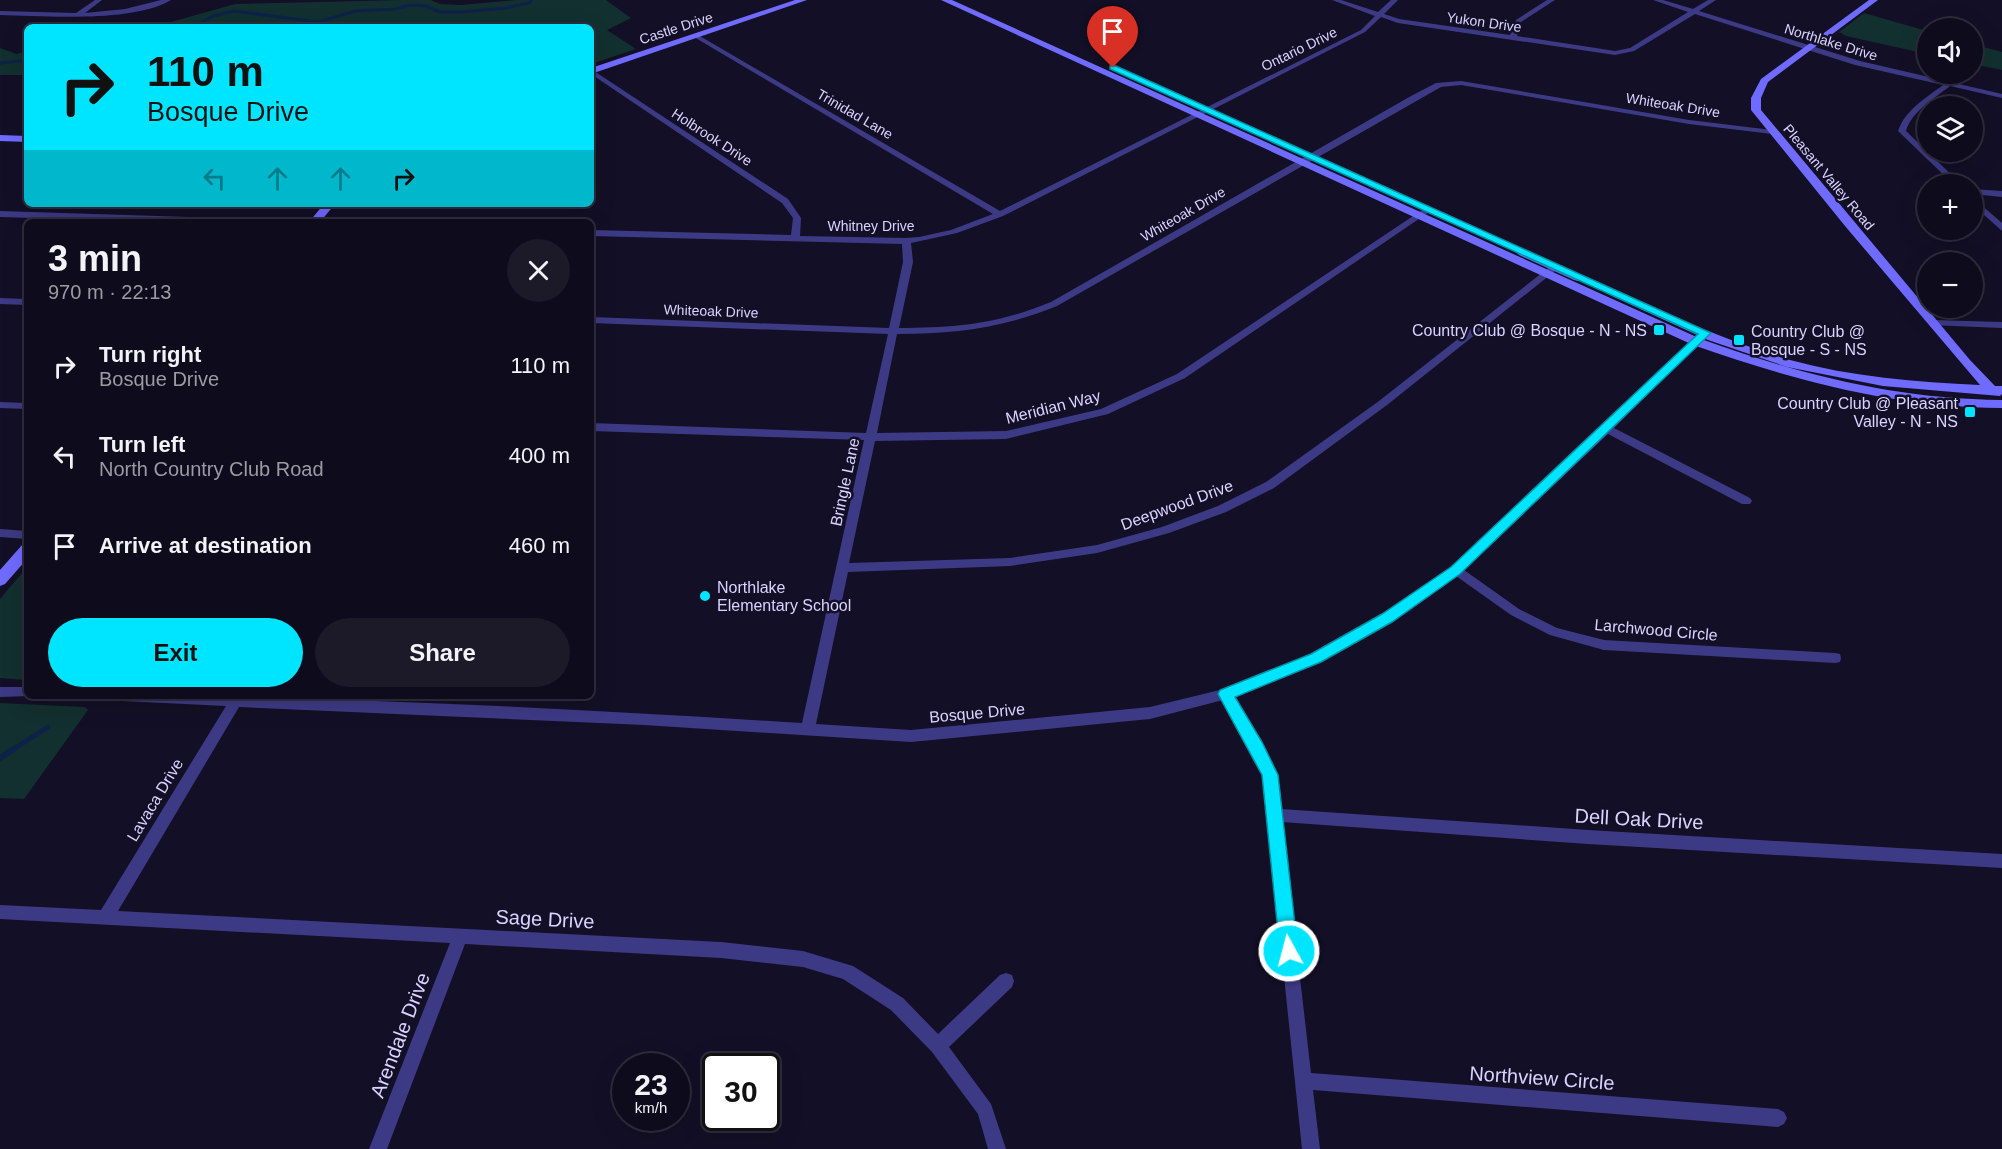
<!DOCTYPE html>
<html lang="en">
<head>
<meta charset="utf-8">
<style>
	body { margin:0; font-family:Helvetica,sans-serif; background:#1c1929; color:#f1f3f6; height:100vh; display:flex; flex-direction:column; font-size:22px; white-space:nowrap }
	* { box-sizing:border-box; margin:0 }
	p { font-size:20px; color:#9b9ba3 }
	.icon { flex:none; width:33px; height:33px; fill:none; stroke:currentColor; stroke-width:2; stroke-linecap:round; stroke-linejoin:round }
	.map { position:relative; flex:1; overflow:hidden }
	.side { position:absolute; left:24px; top:219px; width:570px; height:480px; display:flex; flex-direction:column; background:#0e0b1c; border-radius:9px; box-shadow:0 6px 24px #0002,0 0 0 2px #2e2b3b }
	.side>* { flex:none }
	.top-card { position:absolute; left:24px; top:24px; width:570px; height:183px; border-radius:9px; box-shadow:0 6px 24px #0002,0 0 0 2px #2e2b3b; background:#00e5ff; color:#111; overflow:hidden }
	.buttons { position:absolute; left:1917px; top:18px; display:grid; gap:12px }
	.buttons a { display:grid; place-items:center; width:66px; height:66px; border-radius:50%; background:#0e0b1c; box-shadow:0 6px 24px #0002,0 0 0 2px #2e2b3b; font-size:30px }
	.speed { position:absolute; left:612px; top:1053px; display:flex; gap:12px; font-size:30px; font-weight:700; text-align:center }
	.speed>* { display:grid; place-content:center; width:78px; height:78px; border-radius:50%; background:#0e0b1c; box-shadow:0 6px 24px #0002,0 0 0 2px #2e2b3b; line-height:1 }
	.speed small { font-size:15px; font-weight:400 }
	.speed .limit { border:3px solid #111; border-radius:9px; background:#fff; color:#111 }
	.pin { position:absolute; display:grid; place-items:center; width:51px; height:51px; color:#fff; margin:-62px -26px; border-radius:50% 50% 50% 0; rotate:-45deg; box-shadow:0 0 6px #0007 }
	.pin .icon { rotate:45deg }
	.me { position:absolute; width:66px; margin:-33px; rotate:353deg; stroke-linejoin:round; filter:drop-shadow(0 0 4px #0008) }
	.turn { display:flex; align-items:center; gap:21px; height:126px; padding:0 24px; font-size:27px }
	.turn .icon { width:78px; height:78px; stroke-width:2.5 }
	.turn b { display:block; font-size:42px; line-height:51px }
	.lanes { display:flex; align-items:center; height:57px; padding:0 24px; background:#0003; justify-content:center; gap:30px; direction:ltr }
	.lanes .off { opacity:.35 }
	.round { display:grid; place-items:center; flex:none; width:63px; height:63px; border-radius:32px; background:#1c1929 }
	.head { display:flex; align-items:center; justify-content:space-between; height:102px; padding:0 24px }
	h1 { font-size:36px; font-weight:800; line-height:45px }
	.cta { display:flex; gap:12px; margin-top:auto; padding:12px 24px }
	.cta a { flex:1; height:69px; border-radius:36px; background:#00e5ff; color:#111; font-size:24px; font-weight:800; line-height:69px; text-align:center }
	.cta a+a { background:#1c1929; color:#f1f3f6 }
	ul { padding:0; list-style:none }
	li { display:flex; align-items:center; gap:18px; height:90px; padding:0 24px }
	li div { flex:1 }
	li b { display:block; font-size:22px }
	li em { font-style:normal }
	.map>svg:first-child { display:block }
	.green { fill:#12302f }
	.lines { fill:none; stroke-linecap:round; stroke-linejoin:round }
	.stream-far2 { stroke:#0c2248; stroke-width:3 }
	.stream-far1 { stroke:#0c2248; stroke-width:4.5 }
	.stream { stroke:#0c2248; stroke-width:6 }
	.street { fill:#3d3a85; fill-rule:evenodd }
	.secondary { fill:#6f6bff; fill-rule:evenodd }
	.route { fill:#00e5ff; stroke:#0095a6; stroke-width:1.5 }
	.poi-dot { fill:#00e5ff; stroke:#130f26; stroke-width:2 }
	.labels { text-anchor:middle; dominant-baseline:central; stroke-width:5; stroke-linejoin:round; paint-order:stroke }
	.far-street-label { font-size:14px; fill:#d9d4ff; stroke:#130f26 }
	.poi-label { font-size:16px; fill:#d9d4ff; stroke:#130f26; text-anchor:end }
	.street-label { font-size:16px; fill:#d9d4ff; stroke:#130f26 }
	.near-street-label { font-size:20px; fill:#d9d4ff; stroke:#130f26 }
</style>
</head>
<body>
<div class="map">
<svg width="2002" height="1149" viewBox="0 0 2002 1149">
	<rect width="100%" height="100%" fill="#130f26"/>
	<!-- green -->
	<g class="green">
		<polygon points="402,0 431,0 440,4 461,5 516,0 606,0 631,18 607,30 636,49 591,64 591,27 515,27 490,23 438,27 400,22 371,27 153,27 235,4"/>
		<polygon points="1864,13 1927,31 1927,54 1846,36 1839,32"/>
		<polygon points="1972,44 2002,52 2002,70 1973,64"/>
		<polygon points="0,48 17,54 27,51 27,75 0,75"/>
		<polygon points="27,567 27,680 0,678 0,599"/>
		<polygon points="0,703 85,707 88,710 24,799 0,798"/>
	</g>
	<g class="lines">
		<!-- stream-far2 -->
		<g class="stream-far2">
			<polyline points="194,27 213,16 234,11 318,22 356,11 395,9 410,5 426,6 440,12 461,12 506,8 529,3 532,0"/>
			<polyline points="0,63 27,60"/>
		</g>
		<!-- stream-far1 -->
		<polyline class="stream-far1" points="12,750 48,727"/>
		<!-- stream -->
		<polyline class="stream" points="0,758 15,748"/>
		<!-- street -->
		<g class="street">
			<path d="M95,0H102L85,13L125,9L161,0H171C132,23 46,16 0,15V11L76,13Z"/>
			<path d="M1332,0H1341L1378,12L1391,0H1398L1384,14L1399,19L1510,35L1516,20L1547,0H1555L1521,22L1517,36L1615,51L1630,48L1688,12L1653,0H1663L1693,9L1708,0H1716L1699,11L1860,61L2002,94V98L1950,86C1934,99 1912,111 1906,131L1961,184H1953L1898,131C1905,110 1926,98 1943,85L1855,65L1695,14L1634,51L1615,55L1398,23L1381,17L1365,32L1003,216L957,233L911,243L913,262L899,328C955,328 998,324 1051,302L1411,96L1436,83L1461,81L1689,120L1772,130L1776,132L1772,134L1689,124L1461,85L1441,87L1057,306C1003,328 955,334 897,334L877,433L1006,431L1101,409L1177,374L1425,208L1432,210L1185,378L1108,414L1006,439L875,441L849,563L1010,558L1097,545L1162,527L1218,506L1266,482L1379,401L1552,265H1558L1560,267L1387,405L1274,488L1226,512L1169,533L1097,553L1010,566L848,572L816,724L911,730L1150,707L1224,689L1311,654L1383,615L1452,567L1603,426L1702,331H1708V335L1614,428L1750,498L1752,501L1750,504H1742L1608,434L1464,570L1519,609L1557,628L1604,640L1835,653L1840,654L1841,658L1840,662L1835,663L1604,650L1550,635L1511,615L1456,576L1391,621L1321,662L1234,696L1277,775L1281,809L1588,830L2002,854V868L1588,844L1282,822L1311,1073L1778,1109L1784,1112L1787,1118L1784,1124L1778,1127L1313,1090L1320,1149H1302L1263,775L1223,700L1150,719L911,742L644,725L239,707L118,911L721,942L803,951L853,966L903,998L938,1034L1000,975L1006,973L1012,975L1014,981L1012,987L949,1047L991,1104L1006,1149H988L978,1114L932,1052L891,1010L843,979L803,967L721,958L465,944L387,1149H369L450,943L0,919V905L101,910L226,706L123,701L118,700L116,696C345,696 574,709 802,723L864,440L591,431V423L866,433L888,334L591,323V317L889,328L903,262L902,244L591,236V230L791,235L793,218L782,203L591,74V69L788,199L801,218L800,236L906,238L919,237L951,230L993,214L694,37V35H698L1000,211L1361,30L1375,16Z"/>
			<polygon points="1972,189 2002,191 2002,197 1972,194"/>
			<polygon points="1972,197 2002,223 2002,231 1972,204"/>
			<polygon points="0,211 251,219 255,222 170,222 0,217"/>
			<polygon points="0,298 27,299 27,305 0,304"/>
			<polygon points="1933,320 2002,322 2002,328 1930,325 1930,321"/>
			<polygon points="0,402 27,403 27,409 0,408"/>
			<polygon points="0,529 27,531 27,539 0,537"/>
			<polygon points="0,687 27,687 27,696 31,696 0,697"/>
		</g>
		<!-- secondary -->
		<g class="secondary">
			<polygon points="795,0 807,0 591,74 591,68"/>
			<path d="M941,0H952L1701,339C1802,375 1895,399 2002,400V408C1892,407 1796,381 1693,345Z"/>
			<path d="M1869,0H1878L1768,82L1761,98V110L1970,360L1995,386H2002V394L2000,396L1883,386L1787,367L1708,340L1610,295L1616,291L1620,293C1676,317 1731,343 1790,360C1852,377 1916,382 1980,385L1845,226L1751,110V98L1761,79Z"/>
			<polygon points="0,135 27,136 27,142 0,141"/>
			<polygon points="324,204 335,204 320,222 309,222"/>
			<polygon points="1523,250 1582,276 1584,278 1578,281 1574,280 1519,255 1517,253"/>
			<polygon points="27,544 27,559 5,584 0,586 0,570 22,545"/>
		</g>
	</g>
	<!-- route -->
	<polygon class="route" points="1110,66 1116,66 1711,333 1460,574 1392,622 1321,662 1235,697 1262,742 1278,775 1298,951 1295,957 1289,960 1283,957 1280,951 1262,775 1218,694 1220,690 1311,654 1382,614 1451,567 1698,334 1110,69"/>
	<!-- markers -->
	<g class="poi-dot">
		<rect x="1653" y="324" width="12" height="12" rx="3"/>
		<rect x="1733" y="334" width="12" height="12" rx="3"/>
		<rect x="1964" y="406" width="12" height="12" rx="3"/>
		<circle cx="705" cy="596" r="6"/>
	</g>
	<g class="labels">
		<!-- far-street labels -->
		<g class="far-street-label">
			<text transform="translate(1484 22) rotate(8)">Yukon Drive</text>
			<text transform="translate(676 28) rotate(-18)">Castle Drive</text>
			<text transform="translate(1831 42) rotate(17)">Northlake Drive</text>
			<text transform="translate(1299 49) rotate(-26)">Ontario Drive</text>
			<text transform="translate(1673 105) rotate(9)">Whiteoak Drive</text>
			<text transform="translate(855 114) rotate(30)">Trinidad Lane</text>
			<text transform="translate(712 137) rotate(33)">Holbrook Drive</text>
			<text transform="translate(1829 177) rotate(50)">Pleasant Valley Road</text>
			<text transform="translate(1183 214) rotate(-30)">Whiteoak Drive</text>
			<text x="871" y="226">Whitney Drive</text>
			<text transform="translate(711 311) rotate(2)">Whiteoak Drive</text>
		</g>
		<!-- poi labels -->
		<g class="poi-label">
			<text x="1647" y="330">Country Club @ Bosque - N - NS</text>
			<text x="1751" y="331" text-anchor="start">Country Club @<tspan x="1751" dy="18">Bosque - S - NS</tspan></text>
			<text x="1958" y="403">Country Club @ Pleasant<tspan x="1958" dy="18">Valley - N - NS</tspan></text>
			<text x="717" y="587" text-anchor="start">Northlake<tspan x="717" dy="18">Elementary School</tspan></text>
		</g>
		<!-- street labels -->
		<g class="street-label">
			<text transform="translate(1053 407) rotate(-14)">Meridian Way</text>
			<text transform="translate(845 482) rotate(-78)">Bringle Lane</text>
			<text transform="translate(1177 505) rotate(-20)">Deepwood Drive</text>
			<text transform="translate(1656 630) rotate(5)">Larchwood Circle</text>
			<text transform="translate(977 713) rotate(-5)">Bosque Drive</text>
			<text transform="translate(155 800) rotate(-59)">Lavaca Drive</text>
		</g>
		<!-- near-street labels -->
		<g class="near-street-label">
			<text transform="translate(1639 819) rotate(3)">Dell Oak Drive</text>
			<text transform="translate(545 919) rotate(3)">Sage Drive</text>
			<text transform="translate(400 1035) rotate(-69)">Arendale Drive</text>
			<text transform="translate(1542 1078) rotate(4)">Northview Circle</text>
		</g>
	</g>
</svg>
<div class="buttons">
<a><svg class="icon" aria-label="sound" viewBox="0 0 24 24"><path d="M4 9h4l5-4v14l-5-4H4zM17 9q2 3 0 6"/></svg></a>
<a><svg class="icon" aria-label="layers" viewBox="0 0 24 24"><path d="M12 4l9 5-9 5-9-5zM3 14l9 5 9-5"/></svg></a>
<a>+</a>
<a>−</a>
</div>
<div class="speed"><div>23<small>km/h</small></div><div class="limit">30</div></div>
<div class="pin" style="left:1113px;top:68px;background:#d93025"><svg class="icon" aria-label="arrive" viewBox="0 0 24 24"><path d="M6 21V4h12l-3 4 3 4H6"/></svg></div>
<svg class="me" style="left:1289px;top:951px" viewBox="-20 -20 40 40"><circle r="17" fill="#00e5ff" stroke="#fff" stroke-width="3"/><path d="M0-11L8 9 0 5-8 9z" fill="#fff"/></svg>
<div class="top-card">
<div class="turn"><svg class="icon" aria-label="right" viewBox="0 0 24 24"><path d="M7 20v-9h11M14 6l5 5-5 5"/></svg><div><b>110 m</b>Bosque Drive</div></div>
<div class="lanes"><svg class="icon off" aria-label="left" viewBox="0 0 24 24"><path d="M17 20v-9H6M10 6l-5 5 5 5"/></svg><svg class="icon off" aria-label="ahead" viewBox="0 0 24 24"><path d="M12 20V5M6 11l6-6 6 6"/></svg><svg class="icon off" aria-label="ahead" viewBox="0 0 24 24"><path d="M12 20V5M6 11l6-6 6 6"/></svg><svg class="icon" aria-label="right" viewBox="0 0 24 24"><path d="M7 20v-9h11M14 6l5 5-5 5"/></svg></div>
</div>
<section class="side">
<div class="head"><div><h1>3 min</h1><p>970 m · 22:13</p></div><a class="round"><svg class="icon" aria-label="close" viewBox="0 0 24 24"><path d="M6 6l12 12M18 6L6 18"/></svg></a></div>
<ul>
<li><svg class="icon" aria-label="right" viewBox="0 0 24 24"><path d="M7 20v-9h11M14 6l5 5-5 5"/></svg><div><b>Turn right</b><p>Bosque Drive</p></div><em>110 m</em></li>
<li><svg class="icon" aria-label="left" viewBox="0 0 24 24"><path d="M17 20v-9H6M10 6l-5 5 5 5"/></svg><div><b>Turn left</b><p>North Country Club Road</p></div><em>400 m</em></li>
<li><svg class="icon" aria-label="arrive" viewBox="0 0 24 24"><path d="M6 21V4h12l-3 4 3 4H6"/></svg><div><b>Arrive at destination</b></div><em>460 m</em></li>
</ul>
<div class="cta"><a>Exit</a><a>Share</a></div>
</section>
</div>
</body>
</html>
